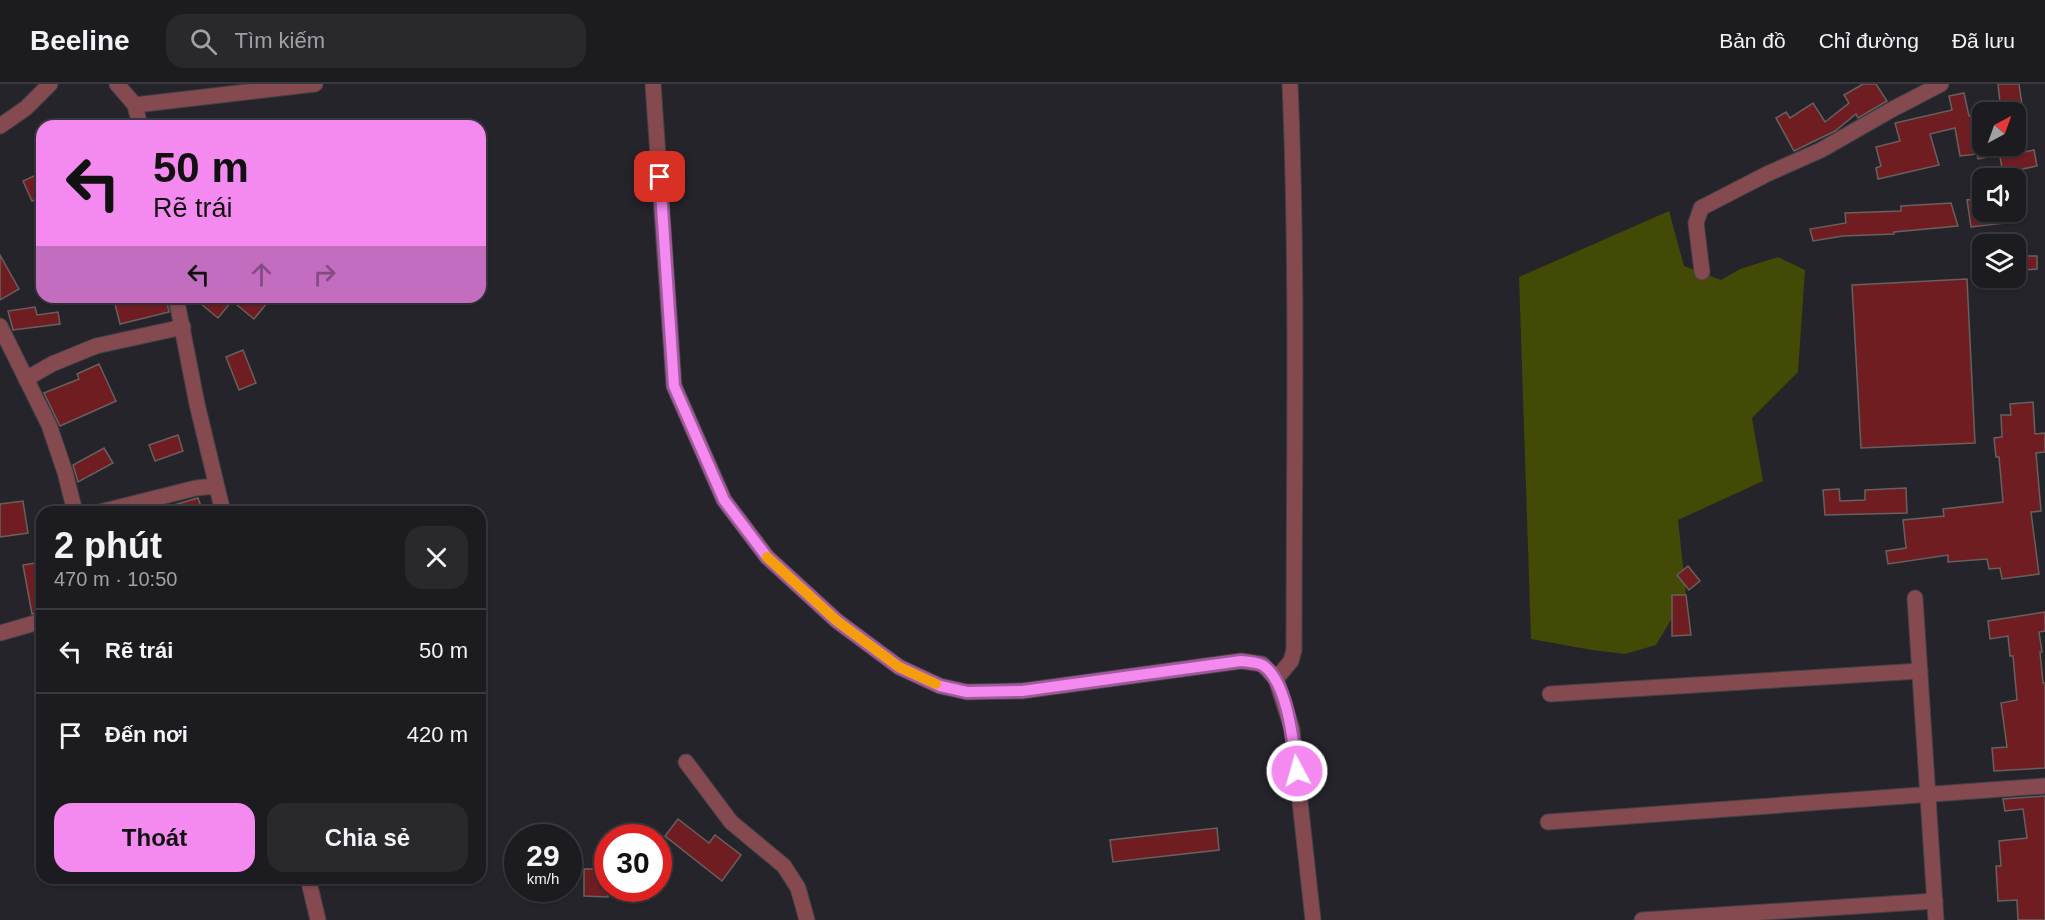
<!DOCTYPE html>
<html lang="vi">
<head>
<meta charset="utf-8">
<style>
	body { margin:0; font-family:Helvetica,sans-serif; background:#28282d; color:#f1f3f6; height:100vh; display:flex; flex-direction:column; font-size:22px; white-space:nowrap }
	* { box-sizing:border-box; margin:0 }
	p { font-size:20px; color:#a0a1a5 }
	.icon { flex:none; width:33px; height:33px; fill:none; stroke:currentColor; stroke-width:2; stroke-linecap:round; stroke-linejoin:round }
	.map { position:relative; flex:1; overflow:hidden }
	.side { position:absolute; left:36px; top:422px; width:450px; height:378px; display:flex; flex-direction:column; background:#1b1b20; border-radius:18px; box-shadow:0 2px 4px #0004,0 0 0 2px #39393e }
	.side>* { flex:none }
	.top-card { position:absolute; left:36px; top:36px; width:450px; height:183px; border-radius:18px; box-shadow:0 2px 4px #0004,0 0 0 2px #39393e; background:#f489f0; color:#111; overflow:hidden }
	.needle { width:39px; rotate:41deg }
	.tools { position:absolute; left:1972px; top:18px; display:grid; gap:12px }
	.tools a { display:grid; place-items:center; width:54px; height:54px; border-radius:12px; background:#1b1b20; box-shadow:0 2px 4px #0004,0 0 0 2px #39393e; font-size:30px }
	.speed { position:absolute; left:504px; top:740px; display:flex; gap:12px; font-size:30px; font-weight:700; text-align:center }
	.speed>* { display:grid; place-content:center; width:78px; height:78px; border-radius:50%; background:#1b1b20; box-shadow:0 2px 4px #0004,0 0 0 2px #39393e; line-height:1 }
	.speed small { font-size:15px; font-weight:400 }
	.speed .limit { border:9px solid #d22; background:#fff; color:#111 }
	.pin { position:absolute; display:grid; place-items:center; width:51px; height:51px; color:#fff; margin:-26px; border-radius:12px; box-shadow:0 3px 9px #0006 }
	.me { position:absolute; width:66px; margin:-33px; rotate:354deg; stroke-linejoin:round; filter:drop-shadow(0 0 4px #0008) }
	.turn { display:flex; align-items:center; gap:21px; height:126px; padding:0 18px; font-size:27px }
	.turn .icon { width:78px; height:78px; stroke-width:2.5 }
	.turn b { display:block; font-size:42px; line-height:51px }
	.lanes { display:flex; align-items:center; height:57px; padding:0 18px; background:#0003; justify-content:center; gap:30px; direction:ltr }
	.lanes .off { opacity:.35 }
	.round { display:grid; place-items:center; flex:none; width:63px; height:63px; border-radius:18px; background:#28282d }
	.head { display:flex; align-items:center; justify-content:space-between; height:102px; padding:0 18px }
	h1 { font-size:36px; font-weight:800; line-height:45px }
	.button { display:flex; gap:12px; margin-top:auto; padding:12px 18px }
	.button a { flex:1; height:69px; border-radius:18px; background:#f489f0; color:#111; font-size:24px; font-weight:800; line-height:69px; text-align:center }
	.button a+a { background:#28282d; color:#f1f3f6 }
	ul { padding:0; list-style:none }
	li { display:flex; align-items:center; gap:18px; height:84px; padding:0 18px; border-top:2px solid #39393e }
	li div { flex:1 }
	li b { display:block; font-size:22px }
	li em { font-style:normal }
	header { display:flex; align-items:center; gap:36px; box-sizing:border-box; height:84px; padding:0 30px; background:#1b1b20; border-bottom:2px solid #39393e }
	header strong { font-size:28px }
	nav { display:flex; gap:33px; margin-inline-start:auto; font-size:21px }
	.search { width:420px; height:54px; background:#28282d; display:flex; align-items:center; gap:15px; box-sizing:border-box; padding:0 21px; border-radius:18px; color:#a0a1a5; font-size:22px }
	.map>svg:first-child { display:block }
	.green { fill:#424a06 }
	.building { fill:#701d22; stroke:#68605f; stroke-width:1.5 }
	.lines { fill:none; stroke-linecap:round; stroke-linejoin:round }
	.street-casing { stroke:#424247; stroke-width:17 }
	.street { stroke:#844a4f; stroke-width:15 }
	.route-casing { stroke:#9f599c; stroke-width:15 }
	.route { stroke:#f489f0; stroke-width:10 }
	.slow { stroke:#f59e0b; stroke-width:10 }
</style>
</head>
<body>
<header>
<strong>Beeline</strong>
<div class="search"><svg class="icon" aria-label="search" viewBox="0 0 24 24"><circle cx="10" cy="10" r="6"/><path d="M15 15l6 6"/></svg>Tìm kiếm</div>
<nav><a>Bản đồ</a><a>Chỉ đường</a><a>Đã lưu</a></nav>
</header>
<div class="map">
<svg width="2045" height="836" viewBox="0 0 2045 836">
	<rect width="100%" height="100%" fill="#24242a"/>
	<!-- green -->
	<polygon class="green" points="1669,127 1684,182 1721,196 1740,185 1778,173 1805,186 1798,288 1752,334 1763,397 1678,436 1686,511 1656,561 1625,570 1592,566 1531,555 1519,193"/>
	<!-- building -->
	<g class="building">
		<polygon points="1863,0 1876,0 1887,17 1858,34 1856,30 1835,47 1794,67 1776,34 1786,28 1790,34 1813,19 1825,38 1849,19 1844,11"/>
		<polygon points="1998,0 2019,0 2023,28 2001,28"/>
		<polygon points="1964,9 1969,32 1983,30 1983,62 2016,62 2017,68 1978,75 1977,70 1960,72 1955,44 1930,50 1939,81 1878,95 1876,84 1881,82 1876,63 1900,57 1895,39 1952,26 1949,12"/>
		<polygon points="2034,66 2037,82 2003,89 2000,73"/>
		<polygon points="38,90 42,100 42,113 32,117 23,97"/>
		<polygon points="1981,114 1983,130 2012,130 2013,138 1971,143 1967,116"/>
		<polygon points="1951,119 1958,142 1894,148 1894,150 1843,152 1813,157 1810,145 1846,139 1845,129 1901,127 1901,122"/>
		<polygon points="0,171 19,205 0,216"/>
		<polygon points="2024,172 2037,172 2037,185 2024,186"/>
		<polygon points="1967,195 1975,359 1861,364 1852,201"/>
		<polygon points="142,213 166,213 169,228 120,240 115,220"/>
		<polygon points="207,213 272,213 254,235 232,217 218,234 201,220"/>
		<polygon points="35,223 37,231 58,228 60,240 13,246 8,227"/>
		<polygon points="243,266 256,299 239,306 226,273"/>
		<polygon points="99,280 116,317 60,342 44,309 79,295 77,290"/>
		<polygon points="2033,318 2035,350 2045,349 2045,368 2036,369 2041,427 2031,428 2039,490 2002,495 2000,484 1989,485 1987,475 1948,478 1948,471 1888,480 1886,467 1906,464 1903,436 1944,432 1943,425 2003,418 1999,373 1996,373 1994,354 2002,353 2001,331 2011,331 2010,320"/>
		<polygon points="178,351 183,367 155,377 149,361"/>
		<polygon points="104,364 113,379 78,398 73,381"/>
		<polygon points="1906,404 1907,429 1825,431 1823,406 1839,405 1840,417 1865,416 1865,406"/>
		<polygon points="198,414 203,428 161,428 160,425"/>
		<polygon points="23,417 28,449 0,453 0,420"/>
		<polygon points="42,478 42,528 32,530 23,481"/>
		<polygon points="1688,482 1700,497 1689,506 1677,491"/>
		<polygon points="1672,511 1686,511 1691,551 1672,552"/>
		<polygon points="2045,528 2045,547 2039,548 2042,568 2040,568 2043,599 2045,599 2045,684 1994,687 1992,664 2007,663 2001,619 2017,616 2013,572 2010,572 2008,552 1990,555 1988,537"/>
		<polygon points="2045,712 2045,836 2018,836 2017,816 1998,817 1996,782 2001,782 1999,757 2027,754 2023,725 2005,727 2003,715"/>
		<polygon points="678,735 709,759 715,751 741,771 722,797 665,752"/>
		<polygon points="1217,744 1219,766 1113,778 1110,756"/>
		<polygon points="584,785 608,785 608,813 584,812"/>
	</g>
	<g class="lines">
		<defs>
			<g id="street">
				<polyline points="117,0 135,21 140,42"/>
				<polyline points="653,0 674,302 724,416 767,473 837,537 899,583 940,602 967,608 1022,607 1241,577 1262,580 1276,595 1292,645 1313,836"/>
				<polyline points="135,21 315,0"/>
				<polyline points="0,42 26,24 50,0"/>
				<polyline points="1702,188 1696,139 1701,124 1767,90 1821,66 1891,26 1941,0"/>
				<polyline points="176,213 197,320 223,428"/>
				<polyline points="0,242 49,341 65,388 75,428"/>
				<polyline points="26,295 52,280 96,262 183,243"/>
				<polyline points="100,428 196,404 216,402"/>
				<polyline points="1915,514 1936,836"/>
				<polyline points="0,549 42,537"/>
				<path d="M1276,595L1291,577L1294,566C1294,378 1298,189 1290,0"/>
				<polyline points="1550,610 1920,587"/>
				<polyline points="686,678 731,738 784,782 798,804 807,836"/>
				<polyline points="1548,738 2045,702"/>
				<polyline points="308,794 318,836"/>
				<polyline points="1642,836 1935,817"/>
			</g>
		</defs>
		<!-- street casing -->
		<use href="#street" class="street-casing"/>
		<!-- street -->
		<use href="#street" class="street"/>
	</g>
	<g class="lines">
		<defs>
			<path id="route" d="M660,93L674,302L724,416L767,473L837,537L899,583L940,602L967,608L1022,607L1241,577C1248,578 1258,578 1264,582C1288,600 1293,658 1297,687"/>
		</defs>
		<!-- route casing -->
		<use href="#route" class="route-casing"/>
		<!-- route -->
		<use href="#route" class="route"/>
		<!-- slow -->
		<polyline class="slow" points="767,473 837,537 899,583 936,600"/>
	</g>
</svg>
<div class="tools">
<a><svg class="needle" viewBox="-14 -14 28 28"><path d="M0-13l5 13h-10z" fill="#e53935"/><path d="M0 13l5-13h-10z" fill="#a0a1a5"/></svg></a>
<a><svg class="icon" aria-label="sound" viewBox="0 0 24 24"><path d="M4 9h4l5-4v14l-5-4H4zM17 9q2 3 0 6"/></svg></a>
<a><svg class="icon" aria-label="layers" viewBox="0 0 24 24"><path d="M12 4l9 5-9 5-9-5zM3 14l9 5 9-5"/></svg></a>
</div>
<div class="speed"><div>29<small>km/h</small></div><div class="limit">30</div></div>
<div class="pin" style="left:660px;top:93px;background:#d93025"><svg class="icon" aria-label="arrive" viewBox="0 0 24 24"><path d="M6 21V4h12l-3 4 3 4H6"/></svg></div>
<svg class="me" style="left:1297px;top:687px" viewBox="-20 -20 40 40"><circle r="17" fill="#f489f0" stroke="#fff" stroke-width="3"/><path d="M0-11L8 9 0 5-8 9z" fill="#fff"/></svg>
<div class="top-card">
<div class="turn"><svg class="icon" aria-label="left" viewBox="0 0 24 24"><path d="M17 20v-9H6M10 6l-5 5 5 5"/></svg><div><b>50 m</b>Rẽ trái</div></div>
<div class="lanes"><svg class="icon" aria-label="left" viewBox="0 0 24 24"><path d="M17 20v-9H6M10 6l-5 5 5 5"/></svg><svg class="icon off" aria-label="ahead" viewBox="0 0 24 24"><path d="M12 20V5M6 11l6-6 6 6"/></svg><svg class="icon off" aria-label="right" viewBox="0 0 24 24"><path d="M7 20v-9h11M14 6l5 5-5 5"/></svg></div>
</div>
<section class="side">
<div class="head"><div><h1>2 phút</h1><p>470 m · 10:50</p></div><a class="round"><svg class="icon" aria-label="close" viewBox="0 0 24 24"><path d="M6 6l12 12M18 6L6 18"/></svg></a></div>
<ul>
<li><svg class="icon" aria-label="left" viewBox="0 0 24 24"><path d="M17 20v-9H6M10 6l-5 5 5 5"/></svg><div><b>Rẽ trái</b></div><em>50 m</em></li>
<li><svg class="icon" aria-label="arrive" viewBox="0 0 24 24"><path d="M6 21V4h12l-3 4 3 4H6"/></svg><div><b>Đến nơi</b></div><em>420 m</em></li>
</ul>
<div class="button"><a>Thoát</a><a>Chia sẻ</a></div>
</section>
</div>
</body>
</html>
